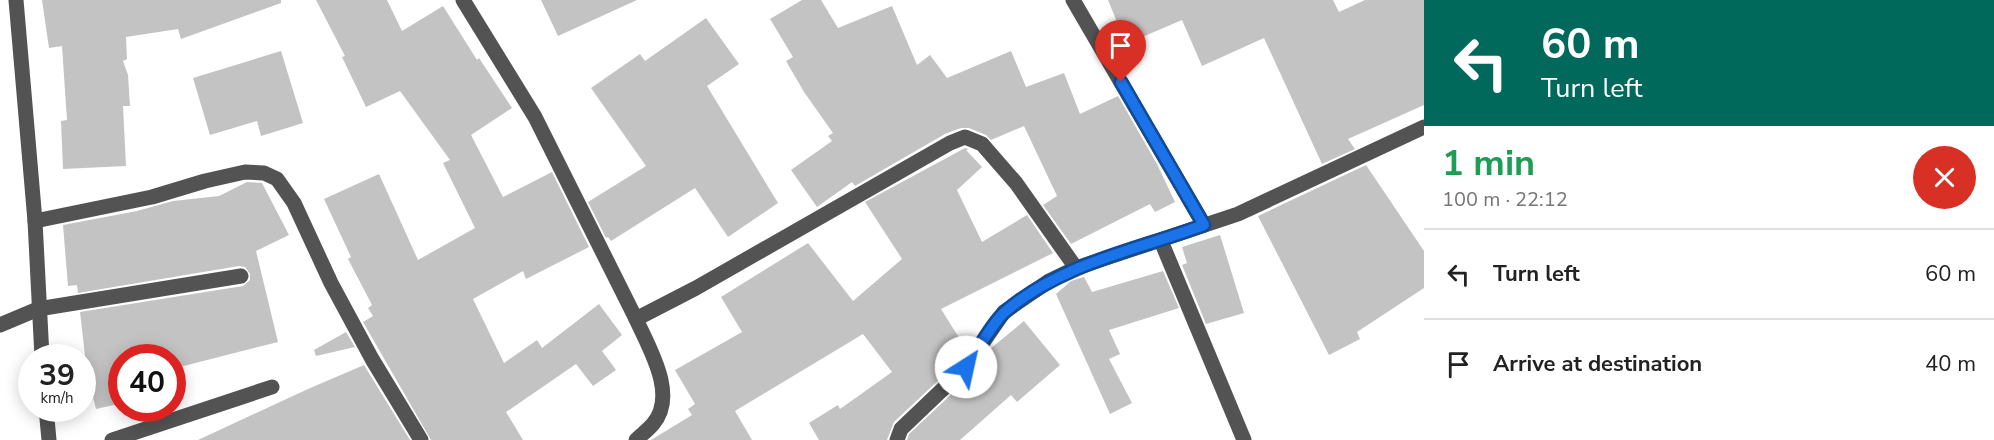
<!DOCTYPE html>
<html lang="en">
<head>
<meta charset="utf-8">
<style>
	body { margin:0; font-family:"Nunito Sans",sans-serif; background:#f6f6f6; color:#222; height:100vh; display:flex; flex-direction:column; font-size:22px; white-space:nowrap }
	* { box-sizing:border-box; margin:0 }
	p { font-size:20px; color:#767676 }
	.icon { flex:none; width:33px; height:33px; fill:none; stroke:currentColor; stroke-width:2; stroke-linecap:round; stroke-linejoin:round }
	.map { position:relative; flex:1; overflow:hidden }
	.drawer { display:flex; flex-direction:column; background:#fff; width:570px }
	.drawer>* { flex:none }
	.hud { background:#00695c; color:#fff; overflow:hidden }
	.speed { position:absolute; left:18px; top:344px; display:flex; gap:12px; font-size:30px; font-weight:700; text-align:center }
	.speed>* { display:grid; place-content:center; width:78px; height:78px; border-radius:50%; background:#fff; box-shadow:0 3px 15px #0003; line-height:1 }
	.speed small { font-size:15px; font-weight:400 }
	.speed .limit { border:9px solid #d22; background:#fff; color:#111 }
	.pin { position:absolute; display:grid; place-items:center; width:51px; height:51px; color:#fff; margin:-62px -26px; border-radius:50% 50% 50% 0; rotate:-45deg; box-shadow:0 0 6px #0007 }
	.pin .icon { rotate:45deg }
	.me { position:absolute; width:66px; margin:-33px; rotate:35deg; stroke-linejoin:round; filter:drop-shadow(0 0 4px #0008) }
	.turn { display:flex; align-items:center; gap:21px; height:126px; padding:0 18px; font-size:27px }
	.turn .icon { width:78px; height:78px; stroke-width:2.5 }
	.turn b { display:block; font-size:42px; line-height:51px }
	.round { display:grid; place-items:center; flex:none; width:63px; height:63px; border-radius:32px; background:#f6f6f6 }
	.head { display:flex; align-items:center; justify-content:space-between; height:102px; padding:0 18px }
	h1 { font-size:36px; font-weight:700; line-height:45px; color:#1e9e55 }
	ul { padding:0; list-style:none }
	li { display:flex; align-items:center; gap:18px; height:90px; padding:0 18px; border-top:2px solid #e0e0e0 }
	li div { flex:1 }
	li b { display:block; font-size:22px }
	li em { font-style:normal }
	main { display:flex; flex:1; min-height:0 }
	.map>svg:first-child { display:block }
	.building { fill:#c3c3c3 }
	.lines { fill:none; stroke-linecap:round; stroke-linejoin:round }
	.minor { stroke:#535353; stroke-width:15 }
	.route-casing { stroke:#114b97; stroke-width:15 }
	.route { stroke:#1a73e8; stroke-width:10 }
</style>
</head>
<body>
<main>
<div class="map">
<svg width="1424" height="440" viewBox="0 0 1424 440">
	<rect width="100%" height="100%" fill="#fff"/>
	<!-- building -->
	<g class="building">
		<polygon points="42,0 281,0 281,3 181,39 178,29 126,37 127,59 123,61 128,75 130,106 123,106 126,166 63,169 61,121 67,120 62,46 49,48"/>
		<polygon points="316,0 387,0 402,31 443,6 477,60 479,58 512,108 471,135 503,197 552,172 589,247 526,279 523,271 473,299 504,363 537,340 542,348 599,304 622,335 602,351 616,370 593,386 576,364 506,412 523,440 431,440 363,322 373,316 368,308 372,305 348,259 351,257 324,199 379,174 418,260 475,228 443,163 450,160 400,91 366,107 342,57 345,56"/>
		<polygon points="541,0 637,0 558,36"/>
		<polygon points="802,0 821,0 838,28 892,6 917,65 930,55 947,78 1011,51 1026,87 1064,73 1080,114 1118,96 1157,164 1175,202 1155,212 1150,204 1071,244 1043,205 1057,196 1024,126 991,140 986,135 969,128 961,128 945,134 855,186 852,182 817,207 791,170 832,141 828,136 833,133 804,92 786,61 793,57 770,19"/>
		<polygon points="1108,0 1333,0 1339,12 1365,0 1424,0 1424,105 1348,139 1355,149 1322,164 1264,38 1202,66 1182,20 1126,44"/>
		<polygon points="706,18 739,64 707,86 778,203 728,237 695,188 611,241 608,237 606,238 588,202 646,166 591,88 640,54 645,61"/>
		<polygon points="281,51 303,123 261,136 257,121 210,135 193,78"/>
		<polygon points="965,148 969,149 966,150 982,167 957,190 982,242 1027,215 1053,253 941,309 966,349 959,361 894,422 887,440 819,440 809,423 838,405 840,409 892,372 863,334 735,411 752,440 651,440 692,415 688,409 695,404 675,370 742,332 721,297 808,243 853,301 902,259 865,202"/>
		<polygon points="1366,165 1424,251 1424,288 1357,332 1360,339 1329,355 1258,216"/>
		<polygon points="247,182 262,183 289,235 256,251 278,342 172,369 172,357 122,357 122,403 96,409 87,373 80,312 243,286 250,280 250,274 245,267 239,266 78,293 77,285 68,286 63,225 137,211 173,201 219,196"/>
		<polygon points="1220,235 1244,313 1206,324 1182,265 1187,263 1182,247"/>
		<polygon points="1163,271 1179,308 1109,330 1120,354 1109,359 1132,403 1110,414 1056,294 1071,281 1084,277 1092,292"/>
		<polygon points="1024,321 1060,365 1017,402 1011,395 960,440 907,440 909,434 973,374 990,349"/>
		<polygon points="346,332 355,347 316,356 314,350"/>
		<polygon points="364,365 410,440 198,440 308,389"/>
	</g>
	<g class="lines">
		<!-- minor -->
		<g class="minor">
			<polyline points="16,0 35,221 42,357"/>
			<polyline points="463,0 535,117 636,319 696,288 950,143 965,137 982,144 1016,183 1076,268"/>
			<polyline points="1073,0 1204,225"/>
			<polyline points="35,221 152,197 205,181 245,172 264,173 277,179 294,203 331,283 372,359 421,440"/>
			<polyline points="1161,241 1244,440"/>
			<path d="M636,319C649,348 678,395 653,424C648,430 641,435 636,440"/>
			<polyline points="0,325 38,309 241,276"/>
			<polyline points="46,408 49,440"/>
			<polyline points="112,440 272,387"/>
			<polyline points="897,440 901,429 966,367 1004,312 1049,281 1076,268 1238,214 1424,127"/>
		</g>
	</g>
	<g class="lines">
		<defs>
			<path id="route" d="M966,367C976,353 994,320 1006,311C1062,263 1137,250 1204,225L1121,82"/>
		</defs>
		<!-- route casing -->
		<use href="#route" class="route-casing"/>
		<!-- route -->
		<use href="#route" class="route"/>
	</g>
</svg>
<div class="speed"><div>39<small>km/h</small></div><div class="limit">40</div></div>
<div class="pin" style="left:1121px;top:82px;background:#d93025"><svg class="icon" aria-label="arrive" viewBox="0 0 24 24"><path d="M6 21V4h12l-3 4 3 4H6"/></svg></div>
<svg class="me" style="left:966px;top:367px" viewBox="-20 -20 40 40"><circle r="19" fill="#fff"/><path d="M0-13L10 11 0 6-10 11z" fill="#1a73e8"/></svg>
</div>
<section class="drawer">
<div class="hud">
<div class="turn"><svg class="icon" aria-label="left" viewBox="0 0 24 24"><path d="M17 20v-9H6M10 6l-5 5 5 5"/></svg><div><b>60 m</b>Turn left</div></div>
</div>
<div class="head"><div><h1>1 min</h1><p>100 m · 22:12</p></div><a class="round" style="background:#d93025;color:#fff"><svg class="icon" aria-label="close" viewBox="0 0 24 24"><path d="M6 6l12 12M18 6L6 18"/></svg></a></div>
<ul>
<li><svg class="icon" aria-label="left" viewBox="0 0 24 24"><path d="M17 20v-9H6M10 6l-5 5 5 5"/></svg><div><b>Turn left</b></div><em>60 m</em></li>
<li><svg class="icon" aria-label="arrive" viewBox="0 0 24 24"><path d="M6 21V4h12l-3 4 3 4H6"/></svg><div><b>Arrive at destination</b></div><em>40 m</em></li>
</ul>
</section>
</main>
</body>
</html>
